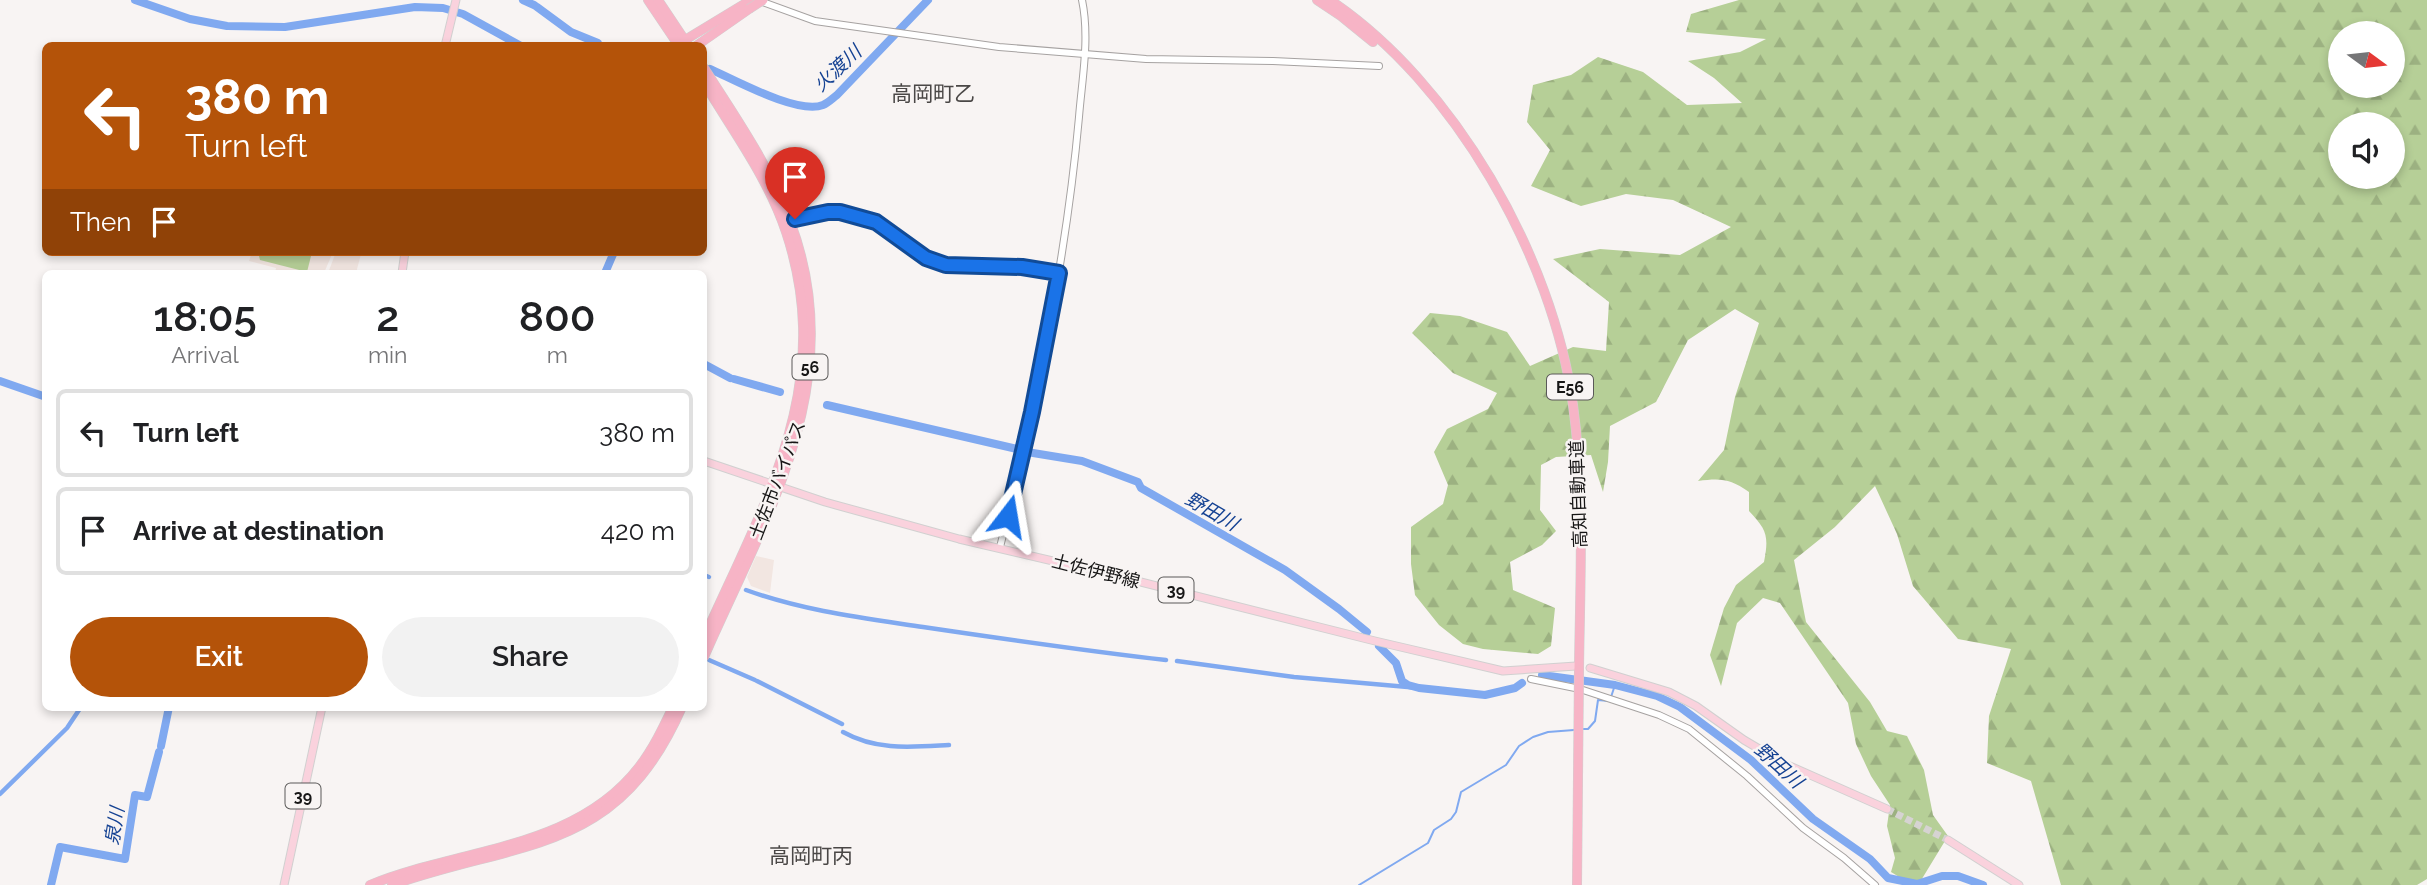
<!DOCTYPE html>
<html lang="en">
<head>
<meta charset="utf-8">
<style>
	body { margin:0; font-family:Raleway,"Noto Sans JP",sans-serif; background:#f2f2f2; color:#202124; height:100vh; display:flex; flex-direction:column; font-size:26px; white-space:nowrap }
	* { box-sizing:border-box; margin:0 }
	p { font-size:23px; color:#757577 }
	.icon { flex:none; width:38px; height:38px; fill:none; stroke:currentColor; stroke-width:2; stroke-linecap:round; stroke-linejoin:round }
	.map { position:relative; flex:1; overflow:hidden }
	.details { position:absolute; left:42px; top:270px; width:665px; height:441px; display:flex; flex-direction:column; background:#fff; border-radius:10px; box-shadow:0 4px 10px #0003 }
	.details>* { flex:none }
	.guide { position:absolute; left:42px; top:42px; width:665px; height:214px; border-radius:10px; box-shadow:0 4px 10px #0003; background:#b45309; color:#fff; overflow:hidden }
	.needle { width:46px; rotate:105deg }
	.fabs { position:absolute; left:2328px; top:21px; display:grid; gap:14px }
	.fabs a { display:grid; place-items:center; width:77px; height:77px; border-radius:50%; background:#fff; box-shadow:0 4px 10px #0003; font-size:35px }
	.pin { position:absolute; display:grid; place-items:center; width:60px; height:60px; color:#fff; margin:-72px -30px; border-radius:50% 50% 50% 0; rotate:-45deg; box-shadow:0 0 7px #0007 }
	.pin .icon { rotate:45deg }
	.me { position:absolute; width:77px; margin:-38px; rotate:14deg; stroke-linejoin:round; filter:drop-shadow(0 0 5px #0008) }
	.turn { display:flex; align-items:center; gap:24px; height:147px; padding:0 28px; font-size:32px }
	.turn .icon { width:91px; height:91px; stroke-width:2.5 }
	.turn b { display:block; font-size:49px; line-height:60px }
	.then { display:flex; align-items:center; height:66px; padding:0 28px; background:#0003; gap:14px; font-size:26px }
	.eta { display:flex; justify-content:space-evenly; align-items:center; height:119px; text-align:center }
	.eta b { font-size:42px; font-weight:600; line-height:49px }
	.button { display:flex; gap:14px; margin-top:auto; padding:14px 28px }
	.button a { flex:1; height:80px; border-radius:42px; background:#b45309; color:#fff; font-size:28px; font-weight:600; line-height:80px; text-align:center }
	.button a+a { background:#f2f2f2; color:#202124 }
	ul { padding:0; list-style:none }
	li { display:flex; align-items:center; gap:21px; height:88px; margin:0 14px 10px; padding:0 14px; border:4px solid #e0e0e0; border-radius:10px }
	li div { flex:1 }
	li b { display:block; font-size:26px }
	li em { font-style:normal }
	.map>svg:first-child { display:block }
	.built { fill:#f2e6e1 }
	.grass { fill:#b6cf97 }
	.forest { fill:url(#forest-firs); fill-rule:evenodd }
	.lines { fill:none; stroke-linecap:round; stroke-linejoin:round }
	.stream { stroke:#80a9f0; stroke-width:2 }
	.canal { stroke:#80a9f0; stroke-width:4.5 }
	.river { stroke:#80a9f0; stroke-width:8 }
	.major-tunnel { stroke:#d6d3d2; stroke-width:7; stroke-dasharray:7 3.5; stroke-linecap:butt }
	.minor-casing { stroke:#a6a2a1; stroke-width:8 }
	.major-casing { stroke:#d1d0d0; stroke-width:9 }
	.highway-casing { stroke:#d1d0d0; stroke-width:10 }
	.minor { stroke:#fff; stroke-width:6 }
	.major { stroke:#fad2dd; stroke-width:7 }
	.highway { stroke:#f7b4c6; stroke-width:9 }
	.highway-bridge-casing { stroke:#d1d0d0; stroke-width:10; stroke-linecap:butt }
	.highway-bridge { stroke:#f7b4c6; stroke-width:9 }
	.route-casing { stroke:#114b97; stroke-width:18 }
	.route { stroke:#1a73e8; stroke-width:12 }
	.labels { text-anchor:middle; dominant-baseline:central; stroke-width:5; stroke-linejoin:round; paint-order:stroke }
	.shield { fill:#f8f4f3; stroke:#5a5958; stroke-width:2 }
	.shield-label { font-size:16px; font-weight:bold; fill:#171616 }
	.street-label { font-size:18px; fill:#171616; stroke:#f8f4f3 }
	.water-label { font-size:19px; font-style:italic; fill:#154293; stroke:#f8f4f3 }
	.quarter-label { font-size:21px; fill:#4a4746; stroke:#f8f4f3 }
</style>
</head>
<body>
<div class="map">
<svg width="2427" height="885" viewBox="0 0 2427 885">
	<defs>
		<pattern id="forest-firs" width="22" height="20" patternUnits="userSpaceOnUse" patternTransform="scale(1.75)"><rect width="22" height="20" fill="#b6cf97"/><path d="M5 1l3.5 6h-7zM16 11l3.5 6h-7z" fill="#9cb181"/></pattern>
	</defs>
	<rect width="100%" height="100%" fill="#f8f4f3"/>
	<!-- built -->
	<g class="built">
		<polygon points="252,252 333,252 324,273 275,273 276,268 249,261"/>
		<polygon points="336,252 355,252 361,254 356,273 328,273"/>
		<polygon points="756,556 774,560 770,593 751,586 747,577"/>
	</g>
	<!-- grass -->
	<polygon class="grass" points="258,252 312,252 307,272 260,260"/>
	<!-- forest -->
	<path class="forest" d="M1739,0H2427V879L2417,885H2061L2031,781L1987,763L1989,716L2011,649L1958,639L1913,586L1897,534L1875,486L1835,527L1794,560L1806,622L1870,702L1887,731L1907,736L1924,770L1933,815L1948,836L1920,882L1906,881L1891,872L1895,858L1887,826L1890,805L1871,776L1856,744L1848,703L1780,603L1763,598L1737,623L1721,686L1710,655L1724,608L1736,585L1764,562C1769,536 1767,530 1749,511V492C1730,479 1722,478 1698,481L1724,450L1735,397L1759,323L1735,309L1688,340L1656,402L1610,426L1608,462L1603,492L1591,455L1556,457L1541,465L1540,510L1556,531L1542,545L1510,562L1513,590L1555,608L1551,646L1538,654L1483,649L1463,644L1439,625L1415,595L1411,564V527L1443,504L1448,485L1434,452L1447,429L1488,409L1497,393L1453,373L1412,333L1430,313L1460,316L1507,332L1530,366L1573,347L1606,351L1609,302L1553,259L1600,249L1680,255L1731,227L1673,200L1626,194L1581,206L1531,186L1550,150L1527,122L1533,85L1571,75L1598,57L1643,72L1687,105L1742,103L1714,78L1688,61L1740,52L1766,39L1686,32L1691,14ZM2340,33H2392V86H2340ZM2340,124H2392V177H2340Z"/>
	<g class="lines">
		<!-- stream -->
		<g class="stream">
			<polyline points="1611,697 1615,685"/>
			<polyline points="1583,729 1588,729 1595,721 1598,700 1609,701"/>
			<polyline points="1359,885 1428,843 1434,830 1451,819 1456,812 1461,792 1506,765 1519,746 1533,737 1548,732 1574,730"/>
		</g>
		<!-- canal -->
		<g class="canal">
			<polyline points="704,575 709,577"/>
			<path d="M746,590C804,611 863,618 923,627C1004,639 1085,651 1166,660"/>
			<polyline points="709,660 755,680"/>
			<polyline points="1177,661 1294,677 1419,688"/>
			<polyline points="757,681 842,724"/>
			<path d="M843,732C877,751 912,747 949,745"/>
			<polyline points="0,794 67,728 81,707"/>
		</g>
		<!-- river -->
		<g class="river">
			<polyline points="135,0 190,19 227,26 285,27 415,7 443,8 463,14 521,46"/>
			<polyline points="523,0 534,5"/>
			<polyline points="537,7 571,32 598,43 598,46"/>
			<path d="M710,69C735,80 798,115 823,105C828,103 833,98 837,95L928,0"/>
			<polyline points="605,273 614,252"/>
			<polyline points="704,364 730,378"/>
			<polyline points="734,379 780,392"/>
			<polyline points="0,381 46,397"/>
			<polyline points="827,405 1017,449"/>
			<polyline points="1027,452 1082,461 1138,482 1141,488 1285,570 1339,609 1367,632"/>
			<polyline points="1379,646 1396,663 1402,681 1408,685 1419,688 1485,695 1515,688 1522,683"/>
			<polyline points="1542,675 1615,685 1657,696 1680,707 1751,760 1813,819 1870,859 1888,878 1917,884 1942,876 1958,876 1983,885"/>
			<polyline points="161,746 169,707"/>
			<polyline points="51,885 60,847 125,859 135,795 147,797 159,752"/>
		</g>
		<!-- major-tunnel -->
		<polyline class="major-tunnel" points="1887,809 1948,840"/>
		<defs>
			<g id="minor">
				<polyline points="760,1 815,21 999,47 1146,59 1273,61 1379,66"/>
				<polyline points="786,221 828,212 840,212 876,222 926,258 946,265 1022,266 1059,273"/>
				<path d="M1000,547C1036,406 1066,262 1079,117C1082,79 1090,38 1082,0"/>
				<polyline points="1531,679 1580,689 1659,715 1689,729 1747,776 1803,828 1844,858 1875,885"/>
			</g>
			<g id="major">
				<polyline points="445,46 456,0"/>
				<polyline points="402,273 405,252"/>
				<polyline points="704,461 825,502 959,539 1117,576 1375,641 1503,671 1576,666"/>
				<polyline points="1590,668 1669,692 1696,706 1744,740 1783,763 1887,809"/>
				<polyline points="1948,840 2019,885"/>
				<polyline points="284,885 322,707"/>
			</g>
			<g id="highway">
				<polyline points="648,0 679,46"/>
				<polyline points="658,0 688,45"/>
				<polyline points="1317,0 1341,16 1373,42"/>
				<path d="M1330,0C1454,83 1553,257 1573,405C1585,492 1580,582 1579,670"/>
				<polyline points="683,46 685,40 751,0"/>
				<polyline points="696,46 749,9"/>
				<path d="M704,68C735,116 770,167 790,221C851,381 766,515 704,657"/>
				<path d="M704,83C733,131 768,178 786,232C837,385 764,503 704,638"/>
				<path d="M370,885C460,848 575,850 639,767C653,749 663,728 673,707"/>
				<path d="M392,885C523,839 617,855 682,707"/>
			</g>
		</defs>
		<!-- minor casing -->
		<use href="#minor" class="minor-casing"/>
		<!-- major casing -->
		<use href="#major" class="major-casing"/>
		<!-- highway casing -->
		<use href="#highway" class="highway-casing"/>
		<!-- minor -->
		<use href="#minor" class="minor"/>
		<!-- major -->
		<use href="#major" class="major"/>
		<!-- highway -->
		<use href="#highway" class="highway"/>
		<defs>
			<g id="highway-bridge">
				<polyline points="749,9 763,0"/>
				<polyline points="1577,885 1579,670"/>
			</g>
		</defs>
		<!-- highway-bridge casing -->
		<use href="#highway-bridge" class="highway-bridge-casing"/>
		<!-- highway-bridge -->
		<use href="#highway-bridge" class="highway-bridge"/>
	</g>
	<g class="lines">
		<defs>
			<polyline id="route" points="795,219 828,212 840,212 876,222 926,258 946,265 1022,267 1059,273 1032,412 1008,516"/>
		</defs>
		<!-- route casing -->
		<use href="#route" class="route-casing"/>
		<!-- route -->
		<use href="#route" class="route"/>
	</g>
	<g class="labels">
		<!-- shield labels -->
		<g class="shield">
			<rect x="792.5" y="354.5" width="35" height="25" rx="5"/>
			<rect x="1547" y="374.5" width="46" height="25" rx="5"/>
			<rect x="1158.5" y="577.5" width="35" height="25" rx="5"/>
			<rect x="285.5" y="783.5" width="35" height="25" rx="5"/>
		</g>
		<g class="shield-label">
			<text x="810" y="367">56</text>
			<text x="1570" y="387">E56</text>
			<text x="1176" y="590">39</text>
			<text x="303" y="796">39</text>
		</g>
		<!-- street labels -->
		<g class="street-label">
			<text transform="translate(777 480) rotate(-69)">土佐市バイパス</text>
			<text transform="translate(1578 494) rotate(-92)">高知自動車道</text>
			<text transform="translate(1096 571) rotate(14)">土佐伊野線</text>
		</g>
		<!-- water labels -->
		<g class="water-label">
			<text transform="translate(837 68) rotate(-43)">火渡川</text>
			<text transform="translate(1212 511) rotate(30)">野田川</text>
			<text transform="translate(1779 765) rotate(42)">野田川</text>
			<text transform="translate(114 826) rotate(-81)">泉川</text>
		</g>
		<!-- quarter labels -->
		<g class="quarter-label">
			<text x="933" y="93">高岡町乙</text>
			<text x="811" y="855">高岡町丙</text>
		</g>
	</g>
</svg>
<div class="fabs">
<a><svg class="needle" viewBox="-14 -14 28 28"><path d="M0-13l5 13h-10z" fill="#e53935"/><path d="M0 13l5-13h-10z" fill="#757577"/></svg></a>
<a><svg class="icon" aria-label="sound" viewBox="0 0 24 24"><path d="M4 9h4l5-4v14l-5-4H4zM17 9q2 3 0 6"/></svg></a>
</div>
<div class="pin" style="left:795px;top:219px;background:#d93025"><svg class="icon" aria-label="arrive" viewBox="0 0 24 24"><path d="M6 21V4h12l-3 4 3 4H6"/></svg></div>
<svg class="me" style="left:1008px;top:516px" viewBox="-20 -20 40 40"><path d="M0-17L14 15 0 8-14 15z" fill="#1a73e8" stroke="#fff" stroke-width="4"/></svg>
<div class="guide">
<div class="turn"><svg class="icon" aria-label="left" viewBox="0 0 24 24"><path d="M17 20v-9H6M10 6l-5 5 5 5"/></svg><div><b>380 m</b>Turn left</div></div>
<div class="then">Then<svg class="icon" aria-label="arrive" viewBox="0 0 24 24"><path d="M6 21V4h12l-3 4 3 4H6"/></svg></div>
</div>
<section class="details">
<div class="eta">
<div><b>18:05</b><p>Arrival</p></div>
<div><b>2</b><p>min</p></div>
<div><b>800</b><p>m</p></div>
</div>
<ul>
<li><svg class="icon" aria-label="left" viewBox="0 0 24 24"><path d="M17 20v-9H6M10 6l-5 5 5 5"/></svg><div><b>Turn left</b></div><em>380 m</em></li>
<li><svg class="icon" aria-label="arrive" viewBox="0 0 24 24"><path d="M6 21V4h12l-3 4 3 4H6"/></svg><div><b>Arrive at destination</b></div><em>420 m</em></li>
</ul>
<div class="button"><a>Exit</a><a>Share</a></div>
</section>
</div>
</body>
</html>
